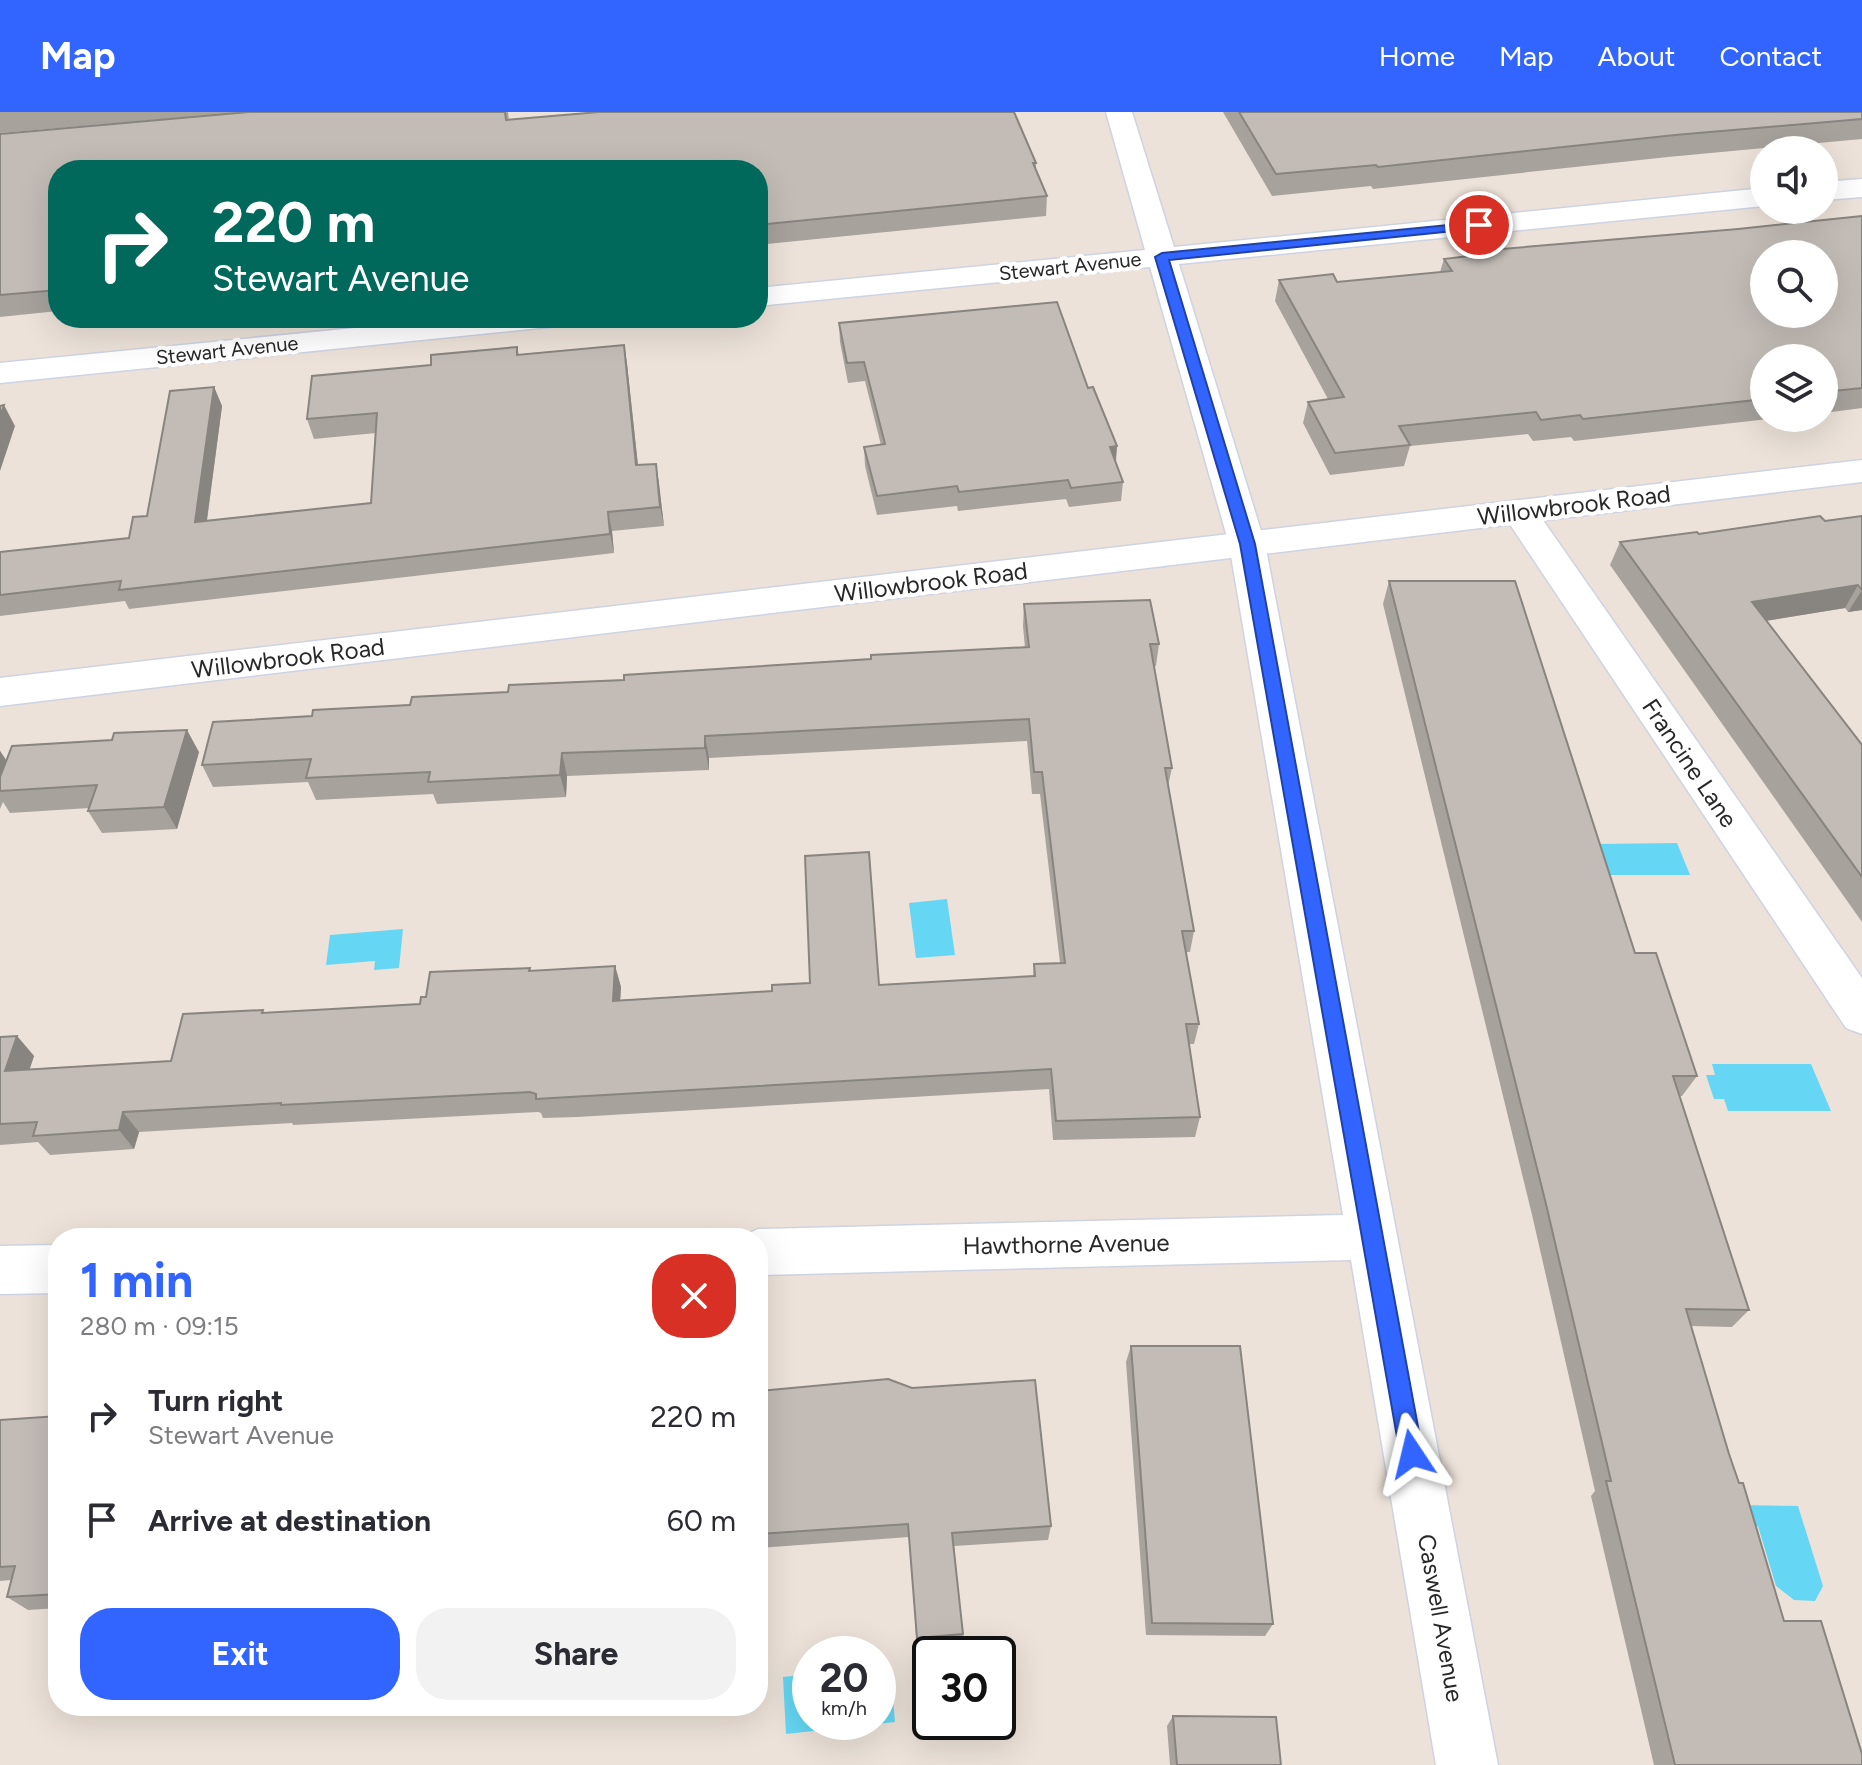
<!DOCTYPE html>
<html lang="en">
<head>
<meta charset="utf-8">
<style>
	body { margin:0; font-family:Figtree,sans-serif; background:#f2f2f3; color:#2b2b33; height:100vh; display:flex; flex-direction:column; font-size:30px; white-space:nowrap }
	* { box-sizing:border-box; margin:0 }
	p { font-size:26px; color:#7c7c81 }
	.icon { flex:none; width:44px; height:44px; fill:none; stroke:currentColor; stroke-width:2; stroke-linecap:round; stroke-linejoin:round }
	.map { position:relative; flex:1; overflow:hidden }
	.details { position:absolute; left:48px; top:1116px; width:720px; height:488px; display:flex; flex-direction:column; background:#fff; border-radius:32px; box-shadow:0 8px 32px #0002 }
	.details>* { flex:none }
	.guide { position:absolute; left:48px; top:48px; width:720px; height:168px; border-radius:32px; box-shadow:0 8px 32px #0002; background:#00695c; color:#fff; overflow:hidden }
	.fabs { position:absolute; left:1750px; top:24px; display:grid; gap:16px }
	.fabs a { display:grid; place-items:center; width:88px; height:88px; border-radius:50%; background:#fff; box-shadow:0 8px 32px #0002; font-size:40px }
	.speed { position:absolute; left:792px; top:1524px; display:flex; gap:16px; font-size:40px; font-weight:700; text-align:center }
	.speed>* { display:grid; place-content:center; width:104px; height:104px; border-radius:50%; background:#fff; box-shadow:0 8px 32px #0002; line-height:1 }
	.speed small { font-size:20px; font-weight:400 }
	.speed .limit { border:4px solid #111; border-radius:12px; background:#fff; color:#111 }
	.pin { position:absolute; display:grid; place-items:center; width:68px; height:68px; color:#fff; margin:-34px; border:4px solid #fff; border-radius:50%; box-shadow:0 2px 8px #0007 }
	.me { position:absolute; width:88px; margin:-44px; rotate:350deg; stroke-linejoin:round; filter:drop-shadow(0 0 6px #0008) }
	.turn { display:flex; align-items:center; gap:28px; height:168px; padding:0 32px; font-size:36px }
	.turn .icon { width:104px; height:104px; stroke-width:2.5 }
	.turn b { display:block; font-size:56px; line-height:68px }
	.round { display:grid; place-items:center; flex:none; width:84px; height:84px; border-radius:32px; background:#f2f2f3 }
	.head { display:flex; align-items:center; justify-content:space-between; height:136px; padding:0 32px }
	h1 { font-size:48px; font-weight:700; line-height:60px; color:#3265ff }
	.action { display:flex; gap:16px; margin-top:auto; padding:16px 32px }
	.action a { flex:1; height:92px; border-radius:32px; background:#3265ff; color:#fff; font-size:32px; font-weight:700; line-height:92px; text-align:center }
	.action a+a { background:#f2f2f3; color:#2b2b33 }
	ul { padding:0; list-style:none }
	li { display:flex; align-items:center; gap:24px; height:104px; padding:0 32px }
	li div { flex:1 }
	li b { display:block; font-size:30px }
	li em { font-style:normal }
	header { display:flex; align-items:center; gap:48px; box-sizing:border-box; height:112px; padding:0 40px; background:#3265ff; color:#fff }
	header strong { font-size:38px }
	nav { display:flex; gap:44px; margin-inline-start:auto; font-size:28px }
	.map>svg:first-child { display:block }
	.water { fill:#65d7f4 }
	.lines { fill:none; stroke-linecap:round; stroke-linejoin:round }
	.minor-casing { stroke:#ced3e2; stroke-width:3 }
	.tertiary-casing { stroke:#ced3e2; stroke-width:3 }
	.minor { fill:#fff; fill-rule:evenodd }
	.tertiary { fill:#fff; fill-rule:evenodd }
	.wall { fill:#a8a29d }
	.shaded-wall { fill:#88847f }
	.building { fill:#c3bcb6; stroke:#88847f; stroke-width:2; fill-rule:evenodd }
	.route { fill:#3265ff; stroke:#2042a6; stroke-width:2 }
	.labels { text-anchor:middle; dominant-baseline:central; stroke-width:8; stroke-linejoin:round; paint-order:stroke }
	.far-street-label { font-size:20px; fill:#282828; stroke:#fff }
	.street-label { font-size:24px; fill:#282828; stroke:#fff }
</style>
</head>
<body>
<header>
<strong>Map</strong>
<nav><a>Home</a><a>Map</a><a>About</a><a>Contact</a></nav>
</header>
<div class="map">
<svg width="1862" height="1653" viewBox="0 0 1862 1653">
	<rect width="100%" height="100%" fill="#ece2d9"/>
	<!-- water -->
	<g class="water">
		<polygon points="1677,731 1690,763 1606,763 1595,732"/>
		<polygon points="947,787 955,843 916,846 909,791"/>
		<polygon points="403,817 399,856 374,858 375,849 326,853 330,823"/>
		<polygon points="1712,952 1811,952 1831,999 1728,999 1724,987 1714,987 1706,963 1715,963"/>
		<polygon points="1742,1393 1798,1394 1823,1474 1815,1489 1794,1488 1776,1474 1758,1414 1749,1414"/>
		<polygon points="890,1554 895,1610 786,1622 783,1565 810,1562 810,1610 878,1610 878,1555"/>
	</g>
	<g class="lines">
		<defs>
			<g id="minor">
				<polygon points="1106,0 1132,0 1174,135 1764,76 1764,94 1179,152 1265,432 1498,1653 1436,1653 1351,1148 758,1163 758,1126 739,1126 758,1117 1343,1103 1229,432 1150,155 758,194 758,176 1145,138"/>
				<polygon points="1862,67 1862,85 1824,88 1824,70"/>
				<polygon points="455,206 565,206 560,213 549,215 0,271 0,251"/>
				<polygon points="1519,388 1531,391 1862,866 1862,922 1846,916 1501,399 1507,391"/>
				<polygon points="58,1133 58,1181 0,1182 0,1134"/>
			</g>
			<polygon id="tertiary" points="1862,348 1862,370 0,594 0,566"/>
		</defs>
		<!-- minor casing -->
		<use href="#minor" class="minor-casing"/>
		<!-- tertiary casing -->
		<use href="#tertiary" class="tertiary-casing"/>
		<!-- minor -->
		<use href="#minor" class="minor"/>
		<!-- tertiary -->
		<use href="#tertiary" class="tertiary"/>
	</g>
	<!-- wall -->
	<g class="wall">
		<polygon points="0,0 248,0 0,21"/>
		<polygon points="508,0 509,8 1036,51 1036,59 1047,84 1046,104 758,133 758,58 58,58 58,199 0,205 0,22"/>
		<polygon points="1223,0 1862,0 1862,27 1668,45 1373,77 1371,74 1272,84"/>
		<polygon points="1862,104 1862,296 1824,301 1824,246 1764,246 1764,306 1777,306 1574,329 1571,325 1533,329 1528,322 1410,334 1404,354 1330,363 1303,311 1308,290 1328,287 1275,189 1279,168 1337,170 1440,160 1444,147 1465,145 1466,140 1738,117"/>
		<polygon points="62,206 116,206 116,208 65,213"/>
		<polygon points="839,211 1088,276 1117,334 1116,350 1123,370 1121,389 1069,395 1066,387 958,399 957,394 877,403 865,354 864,335 881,333 865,269 848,271 840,230"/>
		<polygon points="624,233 627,252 638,353 656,352 664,414 612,419 614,441 129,497 125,489 0,504 0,440 129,426 147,404 214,275 222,294 207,409 371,391 376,321 314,327 307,307 431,253 517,235 519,243"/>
		<polygon points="1862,404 1862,498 1848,500 1845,496 1766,509 1862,633 1862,810 1610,453 1620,430 1825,409"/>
		<polygon points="1389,469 1635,841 1697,964 1682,984 1680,984 1749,1198 1732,1215 1691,1214 1729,1342 1784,1509 1862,1653 1654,1653 1591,1384 1595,1379 1533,1107 1383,492"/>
		<polygon points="1024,492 1159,532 1156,554 1154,554 1172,656 1168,674 1194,819 1190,840 1186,840 1199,912 1194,932 1189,932 1200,1005 1195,1025 1053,1028 1049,977 577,1005 543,1006 541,1001 538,1000 293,1013 292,1011 139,1020 134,1037 50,1043 38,1030 0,1033 0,925 17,924 34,944 29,957 171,949 265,901 420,892 426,885 530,856 531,859 615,854 621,875 620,888 1033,864 1034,852 1060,851 1040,682 1032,682 1027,629 709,646 709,658 567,664 566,685 437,692 433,682 316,688 308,670 213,675 202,653 312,604 508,580 624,568 1025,536 1023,514"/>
		<polygon points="112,628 199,640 177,717 102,721 88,699 89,696 10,701 3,690 0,697 0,639 6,648"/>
		<polygon points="1131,1234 1273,1512 1265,1524 1146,1523 1126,1250"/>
		<polygon points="758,1279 1051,1414 1048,1428 954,1434 963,1522 962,1533 917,1538 909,1425 758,1436"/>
		<polygon points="58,1304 58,1496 28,1498 7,1485 11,1468 0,1469 0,1308"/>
		<polygon points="1173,1604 1281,1653 1170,1653 1167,1614"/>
	</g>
	<!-- shaded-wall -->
	<g class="shaded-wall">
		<polygon points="624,233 627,252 640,373 636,353"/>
		<polygon points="214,275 222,294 204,429 195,410"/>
		<polygon points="4,293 15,314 0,359 0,305"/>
		<polygon points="1117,334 1115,354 1110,335"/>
		<polygon points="656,352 659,371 664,414 660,395"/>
		<polygon points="608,400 612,419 614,441 610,422"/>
		<polygon points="1858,473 1845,496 1739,513 1752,490"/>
		<polygon points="1862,478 1862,498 1848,500"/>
		<polygon points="187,618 199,640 177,717 164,695"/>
		<polygon points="705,624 709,646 709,658 705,636"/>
		<polygon points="0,639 14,660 0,679"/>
		<polygon points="562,641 567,664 566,685 560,663"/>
		<polygon points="615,854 621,875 619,909 613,889"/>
		<polygon points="17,924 34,944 23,978 5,959"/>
		<polygon points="123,1000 139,1020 134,1037 119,1018"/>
	</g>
	<!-- building -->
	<g class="building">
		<polygon points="249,0 505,0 506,8 599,0 1014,0 1036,51 1033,51 1047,84 758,113 758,58 58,58 58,178 0,183 0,22"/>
		<polygon points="1239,0 1862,0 1862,7 1675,23 1378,55 1376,53 1276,62"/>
		<path d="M1862,104V276L1824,280V246H1764V287L1583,307L1580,303L1541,308L1536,300L1399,314L1410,333L1335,341L1308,290L1344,285L1279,168L1333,162L1337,170L1452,159L1444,147L1469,144L1466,140L1738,117ZM1764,142H1824V202H1764Z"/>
		<polygon points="1057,190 1088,276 1093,275 1117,334 1110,335 1123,370 1071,376 1068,368 959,380 957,374 877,384 864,335 885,332 864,250 847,251 839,211"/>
		<polygon points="624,233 636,353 656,352 660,395 608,400 610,422 119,478 121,469 0,483 0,440 129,426 133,405 147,404 170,279 214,275 195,410 371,391 377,301 307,307 312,264 431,253 431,243 517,235 517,243"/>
		<polygon points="4,293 0,305 0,294"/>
		<polygon points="1820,404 1825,409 1862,404 1862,478 1858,473 1752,490 1862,633 1862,765 1620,430 1697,420 1699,422"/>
		<polygon points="1389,469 1515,469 1635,841 1656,841 1697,964 1673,964 1749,1198 1686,1197 1729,1342 1739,1371 1743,1371 1784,1509 1821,1509 1862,1642 1862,1653 1675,1653 1606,1369 1611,1369 1545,1088"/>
		<polygon points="1150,488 1159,532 1150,532 1172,656 1165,656 1194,819 1182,819 1199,912 1186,912 1200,1005 1056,1009 1051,957 570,985 536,987 536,982 530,980 281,993 281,991 123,1000 119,1018 33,1024 37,1010 0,1012 0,925 17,924 5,959 171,949 183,902 263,898 262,901 420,892 421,885 426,885 430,860 530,856 529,859 615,854 613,889 772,879 772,873 810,871 805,744 869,740 879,873 1035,864 1034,852 1065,851 1042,660 1034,660 1029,607 705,624 705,636 562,641 560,663 428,670 430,660 306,666 311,647 202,653 213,610 312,604 313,598 410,593 412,585 508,580 509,573 624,568 624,563 871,547 871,543 1029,535 1024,492"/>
		<polygon points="187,618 164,695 88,699 97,673 0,679 0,665 12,634 112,628 114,621"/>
		<polygon points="1131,1234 1240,1234 1273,1512 1152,1511"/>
		<polygon points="888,1267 912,1276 1035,1268 1051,1414 952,1421 963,1522 917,1526 908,1412 758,1422 758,1279"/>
		<polygon points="58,1304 58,1482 7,1485 15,1454 0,1455 0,1308"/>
		<polygon points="1173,1604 1276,1605 1281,1653 1177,1653"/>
	</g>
	<!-- route -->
	<polygon class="route" points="1479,110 1485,113 1483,116 1169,148 1255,432 1423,1342 1420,1350 1412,1353 1404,1350 1400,1342 1240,432 1155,145 1162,141"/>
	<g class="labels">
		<!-- far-street labels -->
		<g class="far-street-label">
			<text transform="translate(1070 154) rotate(-6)">Stewart Avenue</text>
			<text transform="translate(227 238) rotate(-6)">Stewart Avenue</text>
		</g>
		<!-- street labels -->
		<g class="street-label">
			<text transform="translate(1574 393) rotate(-7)">Willowbrook Road</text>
			<text transform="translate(931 470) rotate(-7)">Willowbrook Road</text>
			<text transform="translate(288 546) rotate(-7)">Willowbrook Road</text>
			<text transform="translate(1690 651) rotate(56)">Francine Lane</text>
			<text transform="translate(1066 1132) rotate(-1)">Hawthorne Avenue</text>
			<text transform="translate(1441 1506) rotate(80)">Caswell Avenue</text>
		</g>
	</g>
</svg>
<div class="fabs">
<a><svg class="icon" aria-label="sound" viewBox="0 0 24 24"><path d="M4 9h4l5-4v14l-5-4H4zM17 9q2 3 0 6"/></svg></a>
<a><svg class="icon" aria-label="search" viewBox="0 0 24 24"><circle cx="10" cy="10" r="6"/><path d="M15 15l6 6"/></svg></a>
<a><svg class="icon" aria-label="layers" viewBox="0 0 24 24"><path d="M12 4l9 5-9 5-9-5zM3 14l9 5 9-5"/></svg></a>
</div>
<div class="speed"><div>20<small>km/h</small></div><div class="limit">30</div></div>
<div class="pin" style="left:1479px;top:113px;background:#d93025"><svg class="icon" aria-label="arrive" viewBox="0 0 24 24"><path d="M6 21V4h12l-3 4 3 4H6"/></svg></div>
<svg class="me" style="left:1412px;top:1342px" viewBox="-20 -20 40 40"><path d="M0-17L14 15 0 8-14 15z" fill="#3265ff" stroke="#fff" stroke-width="4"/></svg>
<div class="guide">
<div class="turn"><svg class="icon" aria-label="right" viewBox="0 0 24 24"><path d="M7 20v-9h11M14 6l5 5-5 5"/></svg><div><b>220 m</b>Stewart Avenue</div></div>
</div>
<section class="details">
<div class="head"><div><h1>1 min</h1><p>280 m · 09:15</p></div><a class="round" style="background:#d93025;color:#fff"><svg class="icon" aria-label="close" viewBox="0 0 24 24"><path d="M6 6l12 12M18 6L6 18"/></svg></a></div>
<ul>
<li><svg class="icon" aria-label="right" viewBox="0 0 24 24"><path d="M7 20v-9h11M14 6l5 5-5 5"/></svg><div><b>Turn right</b><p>Stewart Avenue</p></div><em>220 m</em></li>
<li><svg class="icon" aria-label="arrive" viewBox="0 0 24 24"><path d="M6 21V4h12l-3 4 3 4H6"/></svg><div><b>Arrive at destination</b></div><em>60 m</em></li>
</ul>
<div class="action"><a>Exit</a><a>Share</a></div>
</section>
</div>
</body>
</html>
